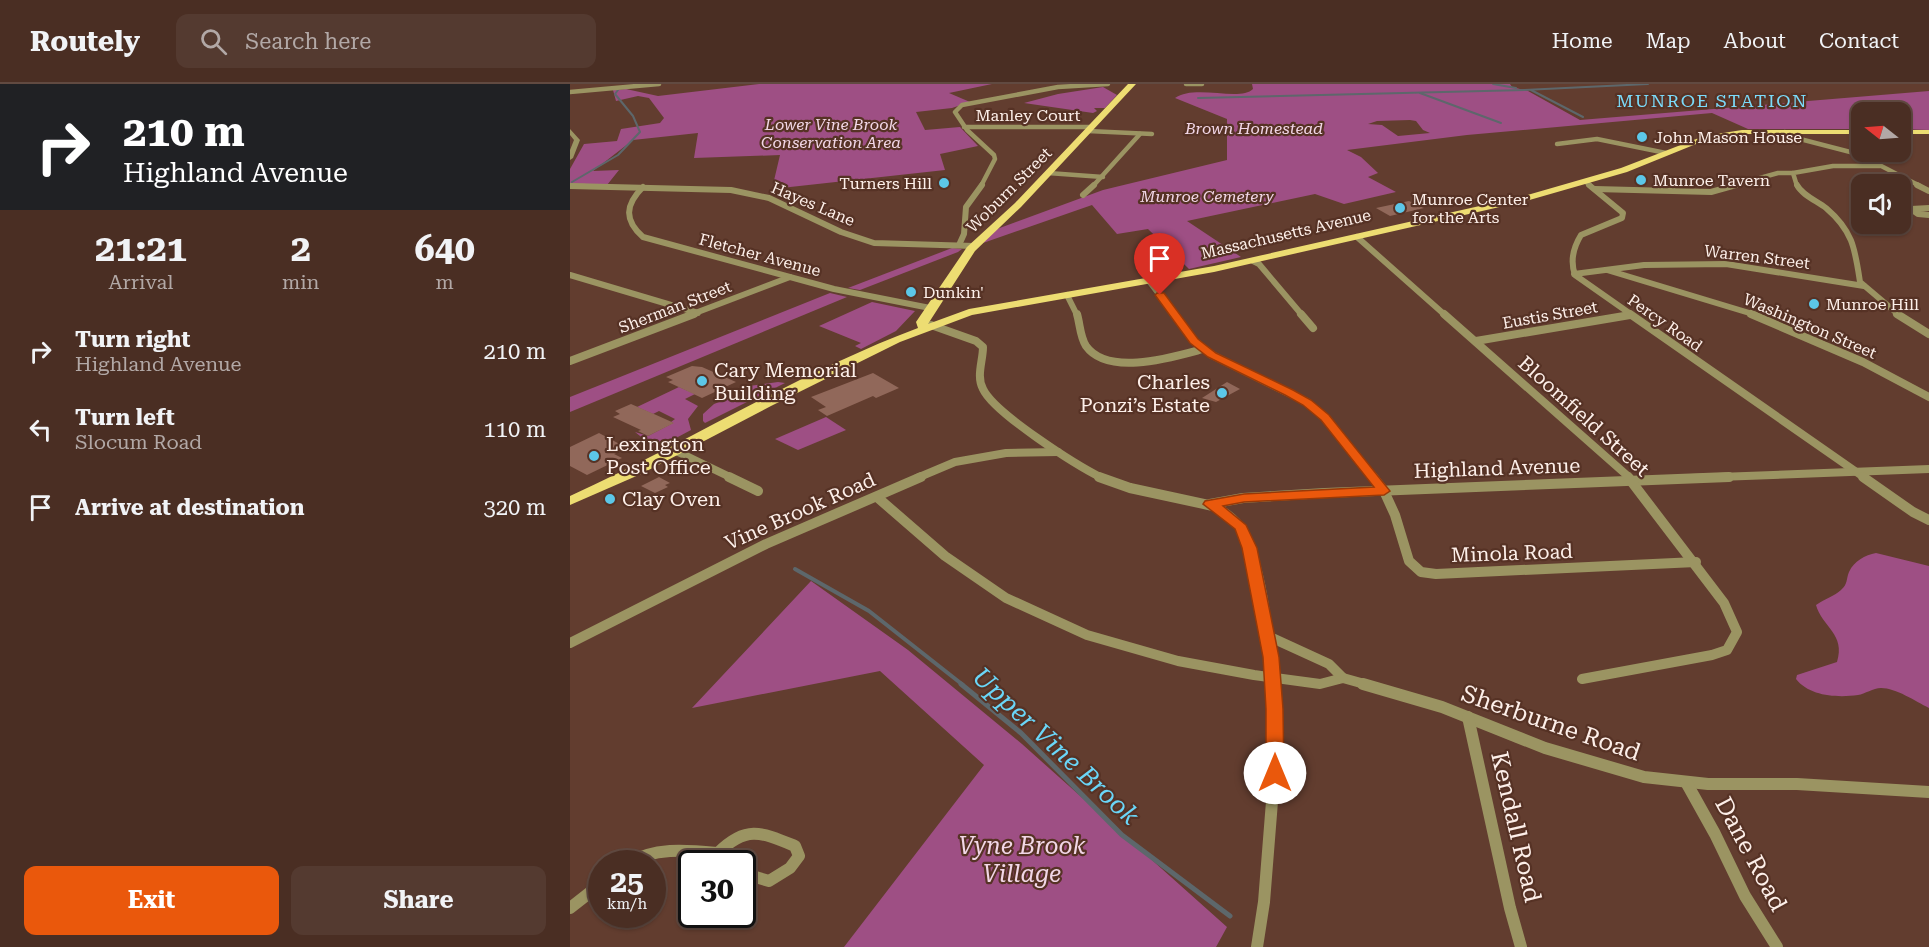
<!DOCTYPE html>
<html lang="en">
<head>
<meta charset="utf-8">
<style>
	body { margin:0; font-family:"Roboto Serif",serif; background:#543a30; color:#f1f3f6; height:100vh; display:flex; flex-direction:column; font-size:22px; white-space:nowrap }
	* { box-sizing:border-box; margin:0 }
	p { font-size:20px; color:#b2a8a6 }
	.icon { flex:none; width:33px; height:33px; fill:none; stroke:currentColor; stroke-width:2; stroke-linecap:round; stroke-linejoin:round }
	.map { position:relative; flex:1; overflow:hidden }
	.details { display:flex; flex-direction:column; background:#4a2e23; width:570px }
	.details>* { flex:none }
	.guide { background:#202124; color:#fff; overflow:hidden }
	.needle { width:39px; rotate:287deg }
	.fabs { position:absolute; left:1281px; top:18px; display:grid; gap:12px }
	.fabs a { display:grid; place-items:center; width:60px; height:60px; border-radius:12px; background:#4a2e23; box-shadow:0 2px 4px #0004,0 0 0 2px #614a41; font-size:30px }
	.speed { position:absolute; left:18px; top:766px; display:flex; gap:12px; font-size:30px; font-weight:700; text-align:center }
	.speed>* { display:grid; place-content:center; width:78px; height:78px; border-radius:50%; background:#4a2e23; box-shadow:0 2px 4px #0004,0 0 0 2px #614a41; line-height:1 }
	.speed small { font-size:15px; font-weight:400 }
	.speed .limit { border:3px solid #111; border-radius:9px; background:#fff; color:#111 }
	.pin { position:absolute; display:grid; place-items:center; width:51px; height:51px; color:#fff; margin:-62px -26px; border-radius:50% 50% 50% 0; rotate:-45deg; box-shadow:0 0 6px #0007 }
	.pin .icon { rotate:45deg }
	.me { position:absolute; width:66px; margin:-33px; rotate:0deg; stroke-linejoin:round; filter:drop-shadow(0 0 4px #0008) }
	.turn { display:flex; align-items:center; gap:21px; height:126px; padding:0 24px; font-size:27px }
	.turn .icon { width:78px; height:78px; stroke-width:2.5 }
	.turn b { display:block; font-size:42px; line-height:51px }
	.eta { display:flex; justify-content:space-evenly; align-items:center; height:102px; text-align:center }
	.eta b { font-size:36px; font-weight:700; line-height:42px }
	.action { display:flex; gap:12px; margin-top:auto; padding:12px 24px }
	.action a { flex:1; height:69px; border-radius:12px; background:#ea580c; color:#fff; font-size:24px; font-weight:700; line-height:69px; text-align:center }
	.action a+a { background:#543a30; color:#f1f3f6 }
	ul { padding:0; list-style:none }
	li { display:flex; align-items:center; gap:18px; height:78px; padding:0 24px }
	li div { flex:1 }
	li b { display:block; font-size:22px }
	li em { font-style:normal }
	header { display:flex; align-items:center; gap:36px; box-sizing:border-box; height:84px; padding:0 30px; background:#4a2e23; border-bottom:2px solid #614a41 }
	header strong { font-size:28px }
	nav { display:flex; gap:33px; margin-inline-start:auto; font-size:21px }
	.search { width:420px; height:54px; background:#543a30; display:flex; align-items:center; gap:15px; box-sizing:border-box; padding:0 21px; border-radius:12px; color:#b2a8a6; font-size:22px }
	main { display:flex; flex:1; min-height:0 }
	.map>svg:first-child { display:block }
	.green { fill:#9e4f84; fill-rule:evenodd }
	.lines { fill:none; stroke-linecap:round; stroke-linejoin:round }
	.stream-far2 { stroke:#5d676b; stroke-width:2 }
	.stream-far1 { stroke:#5d676b; stroke-width:4 }
	.stream { stroke:#5d676b; stroke-width:5 }
	.building { fill:#91685a }
	.minor-far4 { stroke:#9b9462; stroke-width:4.5 }
	.minor-far3 { stroke:#9b9462; stroke-width:6 }
	.minor-far2 { stroke:#9b9462; stroke-width:8 }
	.minor-far1 { stroke:#9b9462; stroke-width:10 }
	.minor { stroke:#9b9462; stroke-width:12 }
	.tertiary { fill:#9b9462; fill-rule:evenodd }
	.primary { fill:#eddd72; fill-rule:evenodd }
	.route { fill:#ea580c; stroke:#983908; stroke-width:1.5 }
	.poi-dot { fill:#5cc7e8; stroke:#563225; stroke-width:2 }
	.labels { text-anchor:middle; dominant-baseline:central; stroke-width:4.5; stroke-linejoin:round; paint-order:stroke }
	.far-street-label { font-size:16px; fill:#fdefe9; stroke:#563225 }
	.far-park-label { font-size:16px; font-style:italic; fill:#f2d7e7; stroke:#563225 }
	.far-poi-label { font-size:16px; fill:#fdefe9; stroke:#563225; text-anchor:start }
	.far-neighbourhood-label { font-size:18px; letter-spacing:1.5px; fill:#7bdbfa; stroke:#563225 }
	.poi-label { font-size:20px; fill:#fdefe9; stroke:#563225; text-anchor:start }
	.street-label { font-size:20px; fill:#fdefe9; stroke:#563225 }
	.near-street-label { font-size:24px; fill:#fdefe9; stroke:#563225 }
	.near-park-label { font-size:24px; font-style:italic; fill:#f2d7e7; stroke:#563225 }
	.near-water-label { font-size:26px; font-style:italic; fill:#6ad6f8; stroke:#563225 }
</style>
</head>
<body>
<header>
<strong>Routely</strong>
<div class="search"><svg class="icon" aria-label="search" viewBox="0 0 24 24"><circle cx="10" cy="10" r="6"/><path d="M15 15l6 6"/></svg>Search here</div>
<nav><a>Home</a><a>Map</a><a>About</a><a>Contact</a></nav>
</header>
<main>
<section class="details">
<div class="guide">
<div class="turn"><svg class="icon" aria-label="right" viewBox="0 0 24 24"><path d="M7 20v-9h11M14 6l5 5-5 5"/></svg><div><b>210 m</b>Highland Avenue</div></div>
</div>
<div class="eta">
<div><b>21:21</b><p>Arrival</p></div>
<div><b>2</b><p>min</p></div>
<div><b>640</b><p>m</p></div>
</div>
<ul>
<li><svg class="icon" aria-label="right" viewBox="0 0 24 24"><path d="M7 20v-9h11M14 6l5 5-5 5"/></svg><div><b>Turn right</b><p>Highland Avenue</p></div><em>210 m</em></li>
<li><svg class="icon" aria-label="left" viewBox="0 0 24 24"><path d="M17 20v-9H6M10 6l-5 5 5 5"/></svg><div><b>Turn left</b><p>Slocum Road</p></div><em>110 m</em></li>
<li><svg class="icon" aria-label="arrive" viewBox="0 0 24 24"><path d="M6 21V4h12l-3 4 3 4H6"/></svg><div><b>Arrive at destination</b></div><em>320 m</em></li>
</ul>
<div class="action"><a>Exit</a><a>Share</a></div>
</section>
<div class="map">
<svg width="1359" height="863" viewBox="0 0 1359 863">
	<rect width="100%" height="100%" fill="#623d2f"/>
	<!-- green -->
	<g class="green">
		<polygon points="189,0 422,0 379,9 400,18 382,24 346,28 355,46 390,43 408,62 370,70 375,86 202,105 210,71 124,74 128,49 63,56 23,87 49,86 37,101 0,100 0,85 14,60 47,57 51,45 90,39 94,34 79,14 68,12 46,17 43,6 56,5 88,12"/>
		<path d="M682,0H940L942,3L958,7L1010,36L1359,7V46L1331,45L1330,28H1292L1291,45H1178L1142,29L897,51L777,66L791,73L808,89L798,93L826,108L774,120L745,110L617,137L671,173L619,185L578,145L547,150L522,121L413,159L427,145L533,106L657,76V35L605,14C625,0 670,18 683,5ZM840,36L846,37L853,46L860,49L828,52L812,41L798,40L807,37Z"/>
		<polygon points="533,3 547,11 535,24 524,24 527,27 523,29 454,19 488,10"/>
		<polygon points="382,164 392,165 388,168 290,206 278,204"/>
		<polygon points="260,209 277,213 0,328 0,313"/>
		<polygon points="302,218 345,227 326,247 291,265 285,262 291,259 249,242"/>
		<polygon points="208,298 215,299 135,339 133,337 133,330 144,320 172,309 179,302"/>
		<polygon points="109,303 125,310 115,315 128,322 118,335 121,346 91,362 84,363 65,348 78,352 103,339 101,338 105,335 89,327 83,330 67,323"/>
		<polygon points="256,333 276,346 228,366 205,355"/>
		<path d="M1306,469L1359,482V624C1345,617 1326,604 1311,604C1303,604 1295,610 1288,611C1267,614 1239,612 1226,595L1227,591L1267,578C1276,550 1252,543 1246,521C1254,515 1265,512 1271,506C1278,500 1276,495 1279,488C1284,477 1295,471 1306,469Z"/>
		<polygon points="241,497 338,566 452,660 657,843 646,863 274,863 414,681 310,587 122,624"/>
	</g>
	<g class="lines">
		<!-- stream-far2 -->
		<g class="stream-far2">
			<polyline points="923,0 946,4"/>
			<polyline points="953,6 1078,0"/>
			<polyline points="961,6 1013,33"/>
			<polyline points="850,9 931,39"/>
			<polyline points="628,14 955,6"/>
			<polyline points="2,98 48,71 70,48 63,32 45,10 48,6"/>
		</g>
		<!-- stream-far1 -->
		<polyline class="stream-far1" points="225,485 299,527 393,601"/>
		<!-- stream -->
		<polyline class="stream" points="391,600 451,649 552,751 660,832"/>
	</g>
	<!-- building -->
	<g class="building">
		<polygon points="839,117 854,124 820,132 806,124"/>
		<polygon points="122,282 132,283 166,298 132,314 98,298 103,296 96,293"/>
		<polygon points="303,289 329,304 306,314 303,312 257,332 248,326 256,323 241,313"/>
		<polygon points="657,298 670,305 646,318 632,314"/>
		<polygon points="61,320 84,330 104,339 78,352 68,347 71,346 43,333 50,330 45,327"/>
		<polygon points="29,349 57,364 44,370 52,374 17,391 0,382 0,363"/>
		<polygon points="89,393 100,399 95,401 98,403 85,409 71,402"/>
	</g>
	<g class="lines">
		<!-- minor-far4 -->
		<g class="minor-far4">
			<polyline points="616,0 632,0"/>
			<polyline points="0,8 89,0"/>
			<polyline points="394,43 521,43"/>
			<polyline points="518,47 582,50"/>
			<polyline points="1215,48 1230,55 1288,70 1350,102"/>
			<polyline points="987,60 1027,55 1096,69"/>
			<polyline points="478,89 533,93"/>
			<polyline points="1016,98 1021,102"/>
			<polyline points="0,102 15,102"/>
			<polyline points="411,102 425,75 424,71 397,46 385,28 392,21 488,3 538,0"/>
			<polyline points="523,102 570,50"/>
			<polyline points="1161,102 1208,89 1223,89"/>
			<polyline points="1227,102 1223,89 1263,82 1310,82"/>
		</g>
		<!-- minor-far3 -->
		<g class="minor-far3">
			<path d="M1019,101L1053,129L1052,134L1011,151C1003,164 1000,177 1005,191L1062,231"/>
			<path d="M1227,101C1232,111 1247,117 1256,124C1283,147 1285,165 1290,198L1329,231"/>
			<polyline points="1347,101 1359,107"/>
			<polyline points="0,102 161,106 199,114 271,148 304,159 404,162"/>
			<path d="M73,103C55,121 54,136 73,153L264,205L360,224"/>
			<polyline points="1025,105 1141,108 1166,101"/>
			<polyline points="513,111 524,101"/>
			<polyline points="1359,124 1341,125 1348,130 1359,131"/>
			<polyline points="787,153 875,231"/>
			<polyline points="389,161 394,150 396,123 412,101"/>
			<polyline points="683,177 689,180 732,231"/>
			<polyline points="1037,186 1186,231"/>
			<polyline points="1004,190 1074,181 1156,180 1294,202"/>
			<polyline points="0,191 128,229"/>
			<polyline points="579,197 605,231"/>
			<polyline points="497,211 507,231"/>
			<polyline points="120,231 220,193"/>
		</g>
		<!-- minor-far2 -->
		<g class="minor-far2">
			<path d="M507,230C510,240 510,253 516,262C538,293 603,273 633,265"/>
			<polyline points="604,230 624,257 642,271 737,318 755,334 804,394"/>
			<polyline points="731,230 743,244"/>
			<polyline points="874,230 1060,394"/>
			<polyline points="1060,230 1295,394"/>
			<polyline points="1181,230 1293,278 1359,313"/>
			<polyline points="1327,230 1359,250"/>
			<path d="M361,241L406,257L413,263C413,277 406,292 413,305C424,329 506,381 532,394"/>
			<polyline points="906,257 1060,231"/>
			<polyline points="0,277 124,230"/>
			<polyline points="106,367 162,394"/>
			<polyline points="347,394 385,378 436,369 488,368"/>
			<polyline points="1121,394 1359,385"/>
		</g>
		<!-- minor-far1 -->
		<g class="minor-far1">
			<polyline points="159,393 188,407"/>
			<path d="M529,393L560,404L643,422C653,427 662,433 669,442C693,477 699,559 703,601"/>
			<polyline points="803,393 814,407 825,431 839,477 851,488 866,490 1126,478"/>
			<polyline points="1293,393 1343,428 1359,436"/>
			<polyline points="307,413 375,472 436,514 517,551 608,577 684,591 750,600 773,594 798,601"/>
			<polyline points="640,420 673,414 755,409 1159,393"/>
			<polyline points="698,552 759,580 773,594"/>
			<polyline points="0,559 196,460 351,393"/>
			<polyline points="1012,595 1142,571 1157,566 1167,548 1154,519 1058,393"/>
		</g>
		<!-- minor -->
		<g class="minor">
			<polyline points="793,600 872,623 975,664 1074,693 1138,700 1227,700 1359,708"/>
			<polyline points="898,633 940,824 951,863"/>
			<polyline points="1116,698 1145,750 1175,812 1207,863"/>
			<path d="M148,769C176,741 191,748 225,762L229,772L220,784L199,797L172,789"/>
			<polyline points="148,769 150,777 155,780"/>
			<path d="M56,780C85,763 115,766 148,769"/>
			<polyline points="0,824 32,799"/>
			<polyline points="687,863 694,818 703,705 703,600"/>
		</g>
		<!-- tertiary -->
		<polygon class="tertiary" points="0,45 10,56 3,74 0,76 0,66 4,56 0,51"/>
		<!-- primary -->
		<g class="primary">
			<path d="M558,0H566L451,123L405,167L358,240L399,225L644,182L954,112L1051,84L1134,52L1172,46H1292V50H1172L1136,56L1057,88L956,117L644,188L402,231L330,258L201,322L71,390L0,421V412C117,359 228,289 348,244L346,238L397,163L445,119Z"/>
			<rect x="1330" y="46" width="29" height="4"/>
		</g>
	</g>
	<!-- route -->
	<polygon class="route" points="587,209 594,209 628,255 646,269 723,306 741,316 759,331 820,407 814,411 674,418 653,422 676,441 687,464 709,573 713,625 714,689 711,694 705,696 698,694 696,689 696,625 693,573 672,464 665,445 633,420 635,417 674,410 804,403 751,336 733,321 715,311 638,273 620,259 585,211"/>
	<!-- markers -->
	<g class="poi-dot">
		<circle cx="1072" cy="53" r="6"/>
		<circle cx="1071" cy="96" r="6"/>
		<circle cx="374" cy="99" r="6"/>
		<circle cx="830" cy="124" r="6"/>
		<circle cx="341" cy="208" r="6"/>
		<circle cx="1244" cy="220" r="6"/>
		<circle cx="132" cy="297" r="6"/>
		<circle cx="652" cy="309" r="6"/>
		<circle cx="24" cy="372" r="6"/>
		<circle cx="40" cy="415" r="6"/>
	</g>
	<g class="labels">
		<!-- far-street labels -->
		<g class="far-street-label">
			<text x="458" y="31">Manley Court</text>
			<text transform="translate(439 106) rotate(-45)">Woburn Street</text>
			<text transform="translate(243 120) rotate(23)">Hayes Lane</text>
			<text transform="translate(716 150) rotate(-13)">Massachusetts Avenue</text>
			<text transform="translate(190 171) rotate(15)">Fletcher Avenue</text>
			<text transform="translate(1187 173) rotate(7)">Warren Street</text>
			<text transform="translate(105 223) rotate(-21)">Sherman Street</text>
			<text transform="translate(980 231) rotate(-10)">Eustis Street</text>
			<text transform="translate(1095 239) rotate(35)">Percy Road</text>
			<text transform="translate(1240 242) rotate(23)">Washington Street</text>
		</g>
		<!-- far-park labels -->
		<g class="far-park-label">
			<text x="261" y="40">Lower Vine Brook<tspan x="261" dy="18">Conservation Area</tspan></text>
			<text x="684" y="44">Brown Homestead</text>
			<text x="637" y="112">Munroe Cemetery</text>
		</g>
		<!-- far-poi labels -->
		<g class="far-poi-label">
			<text x="1084" y="53">John Mason House</text>
			<text x="1083" y="96">Munroe Tavern</text>
			<text x="362" y="99" text-anchor="end">Turners Hill</text>
			<text x="842" y="115">Munroe Center<tspan x="842" dy="18">for the Arts</tspan></text>
			<text x="353" y="208">Dunkin'</text>
			<text x="1256" y="220">Munroe Hill</text>
		</g>
		<!-- far-neighbourhood labels -->
		<g class="far-neighbourhood-label">
			<text x="1142" y="16">MUNROE STATION</text>
		</g>
		<!-- poi labels -->
		<g class="poi-label">
			<text x="144" y="286">Cary Memorial<tspan x="144" dy="23">Building</tspan></text>
			<text x="640" y="298" text-anchor="end">Charles<tspan x="640" dy="23">Ponzi’s Estate</tspan></text>
			<text x="36" y="360">Lexington<tspan x="36" dy="23">Post Office</tspan></text>
			<text x="52" y="415">Clay Oven</text>
		</g>
		<!-- street labels -->
		<g class="street-label">
			<text transform="translate(1014 332) rotate(42)">Bloomfield Street</text>
			<text transform="translate(927 384) rotate(-2)">Highland Avenue</text>
			<text transform="translate(230 427) rotate(-24)">Vine Brook Road</text>
			<text transform="translate(942 469) rotate(-2)">Minola Road</text>
		</g>
		<!-- near-street labels -->
		<g class="near-street-label">
			<text transform="translate(981 639) rotate(19)">Sherburne Road</text>
			<text transform="translate(946 743) rotate(77)">Kendall Road</text>
			<text transform="translate(1181 770) rotate(62)">Dane Road</text>
		</g>
		<!-- near-park labels -->
		<g class="near-park-label">
			<text x="452" y="762">Vyne Brook<tspan x="452" dy="28">Village</tspan></text>
		</g>
		<!-- near-water labels -->
		<g class="near-water-label">
			<text transform="translate(486 662) rotate(43)">Upper Vine Brook</text>
		</g>
	</g>
</svg>
<div class="fabs">
<a><svg class="needle" viewBox="-14 -14 28 28"><path d="M0-13l5 13h-10z" fill="#e53935"/><path d="M0 13l5-13h-10z" fill="#b2a8a6"/></svg></a>
<a><svg class="icon" aria-label="sound" viewBox="0 0 24 24"><path d="M4 9h4l5-4v14l-5-4H4zM17 9q2 3 0 6"/></svg></a>
</div>
<div class="speed"><div>25<small>km/h</small></div><div class="limit">30</div></div>
<div class="pin" style="left:590px;top:211px;background:#d93025"><svg class="icon" aria-label="arrive" viewBox="0 0 24 24"><path d="M6 21V4h12l-3 4 3 4H6"/></svg></div>
<svg class="me" style="left:705px;top:689px" viewBox="-20 -20 40 40"><circle r="19" fill="#fff"/><path d="M0-13L10 11 0 6-10 11z" fill="#ea580c"/></svg>
</div>
</main>
</body>
</html>
